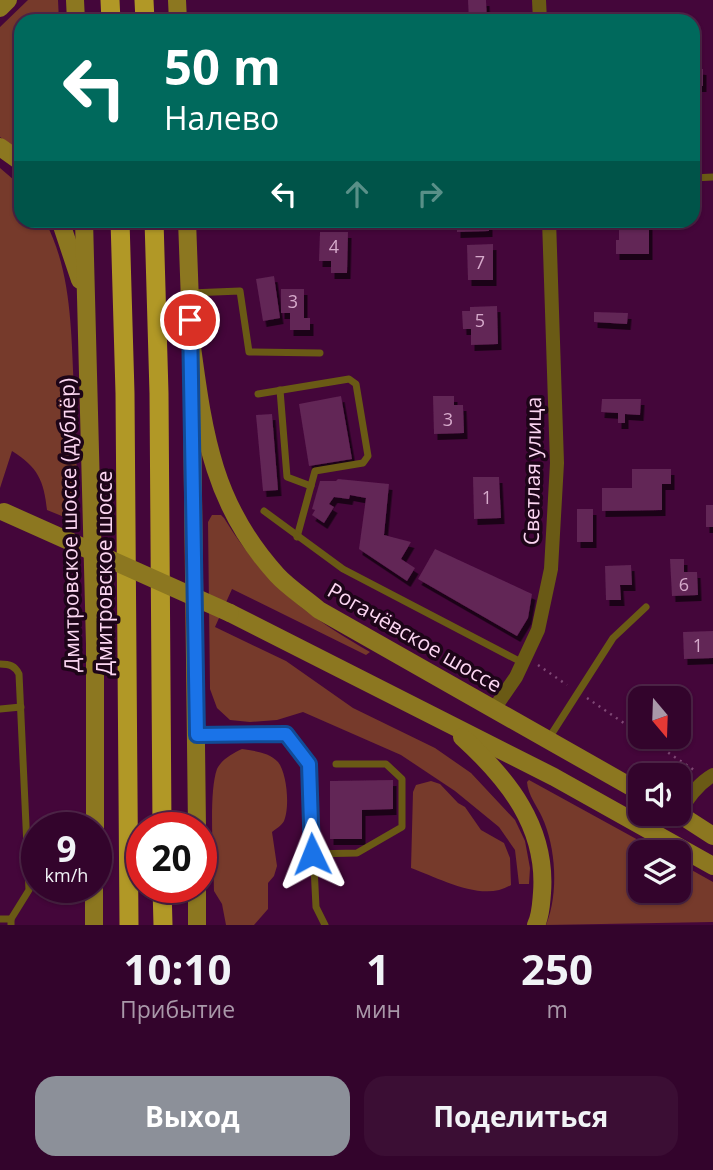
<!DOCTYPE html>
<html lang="ru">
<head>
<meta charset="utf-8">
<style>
	body { margin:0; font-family:"Open Sans",sans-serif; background:#3b0e34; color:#f1f3f6; height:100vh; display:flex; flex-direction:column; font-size:26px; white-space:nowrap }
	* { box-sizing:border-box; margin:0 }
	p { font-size:23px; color:#a998a9 }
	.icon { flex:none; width:38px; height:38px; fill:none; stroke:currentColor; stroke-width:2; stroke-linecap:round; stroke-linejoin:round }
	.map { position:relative; height:925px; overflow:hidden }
	.panel { display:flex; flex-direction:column; background:#33042c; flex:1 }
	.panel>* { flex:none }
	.top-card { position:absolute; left:14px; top:14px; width:686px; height:214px; border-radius:21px; box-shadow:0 2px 5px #0004,0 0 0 2px #4e2548; background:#00695c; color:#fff; overflow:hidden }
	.needle { width:46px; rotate:161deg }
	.controls { position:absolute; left:628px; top:686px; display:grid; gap:14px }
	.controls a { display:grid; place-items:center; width:63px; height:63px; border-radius:14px; background:#33042c; box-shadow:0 2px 5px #0004,0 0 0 2px #4e2548; font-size:35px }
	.speed { position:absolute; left:21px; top:812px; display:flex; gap:14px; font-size:35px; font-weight:700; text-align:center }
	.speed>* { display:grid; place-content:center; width:91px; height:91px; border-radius:50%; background:#33042c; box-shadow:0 2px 5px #0004,0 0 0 2px #4e2548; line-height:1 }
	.speed small { font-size:18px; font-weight:400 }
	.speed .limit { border:10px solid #d22; background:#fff; color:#111 }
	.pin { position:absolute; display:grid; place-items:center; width:60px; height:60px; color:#fff; margin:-30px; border:4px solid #fff; border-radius:50%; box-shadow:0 2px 7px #0007 }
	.me { position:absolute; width:77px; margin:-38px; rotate:358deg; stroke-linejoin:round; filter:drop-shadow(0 0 5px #0008) }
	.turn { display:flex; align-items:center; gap:24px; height:147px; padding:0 35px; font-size:32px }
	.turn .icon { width:91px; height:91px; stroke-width:2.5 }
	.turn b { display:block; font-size:49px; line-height:60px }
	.lanes { display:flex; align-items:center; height:66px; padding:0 35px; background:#0003; justify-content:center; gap:35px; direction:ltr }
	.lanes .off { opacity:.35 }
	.eta { display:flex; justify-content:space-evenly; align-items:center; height:119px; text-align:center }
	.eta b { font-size:42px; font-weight:700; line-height:49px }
	.primary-button { display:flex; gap:14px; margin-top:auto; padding:14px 35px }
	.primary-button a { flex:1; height:80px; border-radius:21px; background:#8c9099; color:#fff; font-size:28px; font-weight:700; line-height:80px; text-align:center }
	.primary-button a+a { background:#3b0e34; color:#f1f3f6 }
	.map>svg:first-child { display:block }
	.green { fill:#763a2b }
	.building { fill:#622556; filter:url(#shadow) }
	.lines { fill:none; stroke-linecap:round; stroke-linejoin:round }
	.path { stroke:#7f4875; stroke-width:2.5; stroke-dasharray:2 5; stroke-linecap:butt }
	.service { stroke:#6a5a15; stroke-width:7 }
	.minor { stroke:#6a5a15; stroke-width:14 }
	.secondary { stroke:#8c7720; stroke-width:18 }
	.trunk { stroke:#b19826; stroke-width:19 }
	.secondary-bridge { stroke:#8c7720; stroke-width:18 }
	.route-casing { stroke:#114b97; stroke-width:18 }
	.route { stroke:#1a73e8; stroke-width:12 }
	.labels { text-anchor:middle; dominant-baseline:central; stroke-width:7; stroke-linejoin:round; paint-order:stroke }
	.number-label { font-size:18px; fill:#d6aacb }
	.street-label { font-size:21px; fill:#fcd6f2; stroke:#1d0518 }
</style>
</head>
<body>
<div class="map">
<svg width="713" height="925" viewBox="0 0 713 925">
	<defs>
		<filter id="shadow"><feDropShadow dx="3.5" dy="6" stdDeviation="0" flood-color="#0009"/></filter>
	</defs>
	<rect width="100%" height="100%" fill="#44063a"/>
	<!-- green -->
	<g class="green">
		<polygon points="28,0 58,0 59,21 21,21 21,153 0,137 0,27"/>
		<path d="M0,168L21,186V220L45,221C72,272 71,332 74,389C75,433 77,478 79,523L47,510C44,481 38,467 12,451L0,488Z"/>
		<path d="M212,515H221L224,518C267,587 302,612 370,652L366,655L232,589L215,627L286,661L353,708L435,748L471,773L515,820L525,841L530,868L529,884H519L515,850L499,827L455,791L401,755L303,712L277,720L250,722L230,720L217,708L210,689L208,522Z"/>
		<path d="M242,749C254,751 269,752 278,762C287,773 290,807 284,821C282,825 276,829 272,832L277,866L274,876L268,883V909L254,925H226L222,904L214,891C214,862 208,794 217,769C221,760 233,753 242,749Z"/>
		<path d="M529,780L660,852H640V891H679V863L713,882V922L546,925C559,894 556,847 542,817C537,806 528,795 527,782Z"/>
		<path d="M431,781L440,784L458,803L465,807L481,830L504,843L510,858L511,885C483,903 439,878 411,868L413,792L416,785Z"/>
	</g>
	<!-- building -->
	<g class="building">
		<polygon points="468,0 486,0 487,21 469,21"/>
		<polygon points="693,68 703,69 703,86 693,86"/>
		<polygon points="457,220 489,220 489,231 457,232"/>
		<polygon points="619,220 649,220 649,254 616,254 616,240 619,240"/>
		<polygon points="320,232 348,232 347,273 331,273 331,261 319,261"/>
		<polygon points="493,244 493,280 468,280 467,245"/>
		<polygon points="274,276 280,318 263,321 256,279"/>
		<polygon points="281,289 304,289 304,318 310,318 310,330 290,330 290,313 281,313"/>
		<polygon points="497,306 498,344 471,345 471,329 463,329 462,311 470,311 470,307"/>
		<polygon points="594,312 628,313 627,324 594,322"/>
		<polygon points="341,396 352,459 309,466 299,404"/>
		<polygon points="433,396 454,396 454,405 463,405 464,433 434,434"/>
		<polygon points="602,399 641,399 640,415 625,414 625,423 618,423 618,413 601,412"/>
		<polygon points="272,414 278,490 263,491 256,415"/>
		<polygon points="632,469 671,469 671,484 662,484 662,510 602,511 602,488 632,488"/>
		<polygon points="473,477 499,477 501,518 474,519"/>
		<polygon points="338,479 389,484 384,535 411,542 401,559 415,568 407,581 359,549 366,498 350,495 349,499 334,497 329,504 334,507 324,523 312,515 315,510 312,509 320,481 336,481"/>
		<rect x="706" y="505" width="7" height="22"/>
		<rect x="577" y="509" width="16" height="33"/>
		<polygon points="435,549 532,594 528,618 517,636 418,579"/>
		<polygon points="670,559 684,559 684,572 697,572 698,595 672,596"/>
		<polygon points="631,565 632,585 620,585 621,600 606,600 605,566"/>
		<polygon points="713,631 713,658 684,659 683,632"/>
		<polygon points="393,780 393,809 362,810 362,839 330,839 330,781"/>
	</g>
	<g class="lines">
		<!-- path -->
		<g class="path">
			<polyline points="538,665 567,685"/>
			<polyline points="587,698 640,734"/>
			<polyline points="645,737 694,770"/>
		</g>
		<!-- service -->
		<g class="service">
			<polyline points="693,178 713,177"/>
			<polyline points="190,293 240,291 249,352 320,353"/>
			<polyline points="280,390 287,477 311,486"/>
			<polyline points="258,394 349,379 356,384 368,456 363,463 315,471 297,537"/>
			<polyline points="264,511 343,569 523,663"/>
			<path d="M0,664C10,664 15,666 19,674L29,890L11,919V925"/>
			<polyline points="0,709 21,707"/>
			<polyline points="197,735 286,734 309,764 316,907 325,925"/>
			<polyline points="549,738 613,638 646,607"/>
			<polyline points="312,854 357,853 402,827 402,779 386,764 336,764"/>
			<polyline points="0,919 11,919"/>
		</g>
		<!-- minor -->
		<g class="minor">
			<polyline points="539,0 540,21"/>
			<polyline points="494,709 516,677 538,630 551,569 557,463 549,220"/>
			<path d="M679,813C687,799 699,783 713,775"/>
		</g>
		<!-- secondary -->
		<g class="secondary">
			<polyline points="75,0 76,21"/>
			<polyline points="177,0 178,21"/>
			<polyline points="0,8 8,0"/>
			<polyline points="0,147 21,162"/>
			<polyline points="60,220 80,280"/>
			<polyline points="84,220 95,644 95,828"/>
			<polyline points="187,220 192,357"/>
			<path d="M192,347C204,437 214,506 277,575C289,588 305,598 319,610L640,792"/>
			<polyline points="192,409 197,828"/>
			<polyline points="230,613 554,777 713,866"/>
			<path d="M462,737C508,779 547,827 542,893C541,904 541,915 536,925"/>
			<polyline points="679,814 713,836"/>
			<polyline points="197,887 197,925"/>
			<polyline points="94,925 94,887"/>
		</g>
		<!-- trunk -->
		<g class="trunk">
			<polyline points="110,0 111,21"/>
			<polyline points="144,0 145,21"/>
			<polyline points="120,220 125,393 129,925"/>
			<polyline points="154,220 159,393 162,828"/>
			<polyline points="162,887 163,925"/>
		</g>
		<!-- secondary-bridge -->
		<polyline class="secondary-bridge" points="4,512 230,613"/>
	</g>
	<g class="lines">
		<defs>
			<polyline id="route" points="190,320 197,735 286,734 309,764 312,854"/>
		</defs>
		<!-- route casing -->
		<use href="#route" class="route-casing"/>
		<!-- route -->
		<use href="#route" class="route"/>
	</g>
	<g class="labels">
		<!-- number labels -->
		<g class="number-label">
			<text x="334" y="246">4</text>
			<text x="480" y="262">7</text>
			<text x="293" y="301">3</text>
			<text x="480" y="320">5</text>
			<text x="448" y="419">3</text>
			<text x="487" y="497">1</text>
			<text x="684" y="584">6</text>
			<text x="698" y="645">1</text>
		</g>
		<!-- street labels -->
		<g class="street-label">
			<text transform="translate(532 471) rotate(-89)">Светлая улица</text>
			<text transform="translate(69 525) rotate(-91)">Дмитровское шоссе (дублёр)</text>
			<text transform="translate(104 573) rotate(-90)">Дмитровское шоссе</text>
			<text transform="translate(415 637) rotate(30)">Рогачёвское шоссе</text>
		</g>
	</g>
</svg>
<div class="controls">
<a><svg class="needle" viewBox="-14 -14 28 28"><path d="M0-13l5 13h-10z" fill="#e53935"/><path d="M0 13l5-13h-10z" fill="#a998a9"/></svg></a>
<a><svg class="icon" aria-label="sound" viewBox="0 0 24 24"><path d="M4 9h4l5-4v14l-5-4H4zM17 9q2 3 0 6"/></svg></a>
<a><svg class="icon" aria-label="layers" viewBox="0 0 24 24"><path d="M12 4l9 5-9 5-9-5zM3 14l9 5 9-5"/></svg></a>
</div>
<div class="speed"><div>9<small>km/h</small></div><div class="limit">20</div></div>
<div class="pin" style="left:190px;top:320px;background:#d93025"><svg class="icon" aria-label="arrive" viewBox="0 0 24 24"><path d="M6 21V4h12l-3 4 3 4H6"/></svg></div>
<svg class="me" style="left:312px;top:854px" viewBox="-20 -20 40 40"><path d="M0-17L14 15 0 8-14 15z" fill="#1a73e8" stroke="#fff" stroke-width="4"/></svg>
<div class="top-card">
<div class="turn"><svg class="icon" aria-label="left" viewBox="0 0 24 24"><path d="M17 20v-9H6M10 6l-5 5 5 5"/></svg><div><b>50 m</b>Налево</div></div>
<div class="lanes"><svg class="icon" aria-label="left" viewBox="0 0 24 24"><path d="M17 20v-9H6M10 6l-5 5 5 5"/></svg><svg class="icon off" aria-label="ahead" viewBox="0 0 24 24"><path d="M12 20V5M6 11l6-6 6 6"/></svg><svg class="icon off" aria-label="right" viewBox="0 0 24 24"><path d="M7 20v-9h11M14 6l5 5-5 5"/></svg></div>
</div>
</div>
<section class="panel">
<div class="eta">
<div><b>10:10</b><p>Прибытие</p></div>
<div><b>1</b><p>мин</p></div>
<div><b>250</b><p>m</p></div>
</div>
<div class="primary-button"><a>Выход</a><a>Поделиться</a></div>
</section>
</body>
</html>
